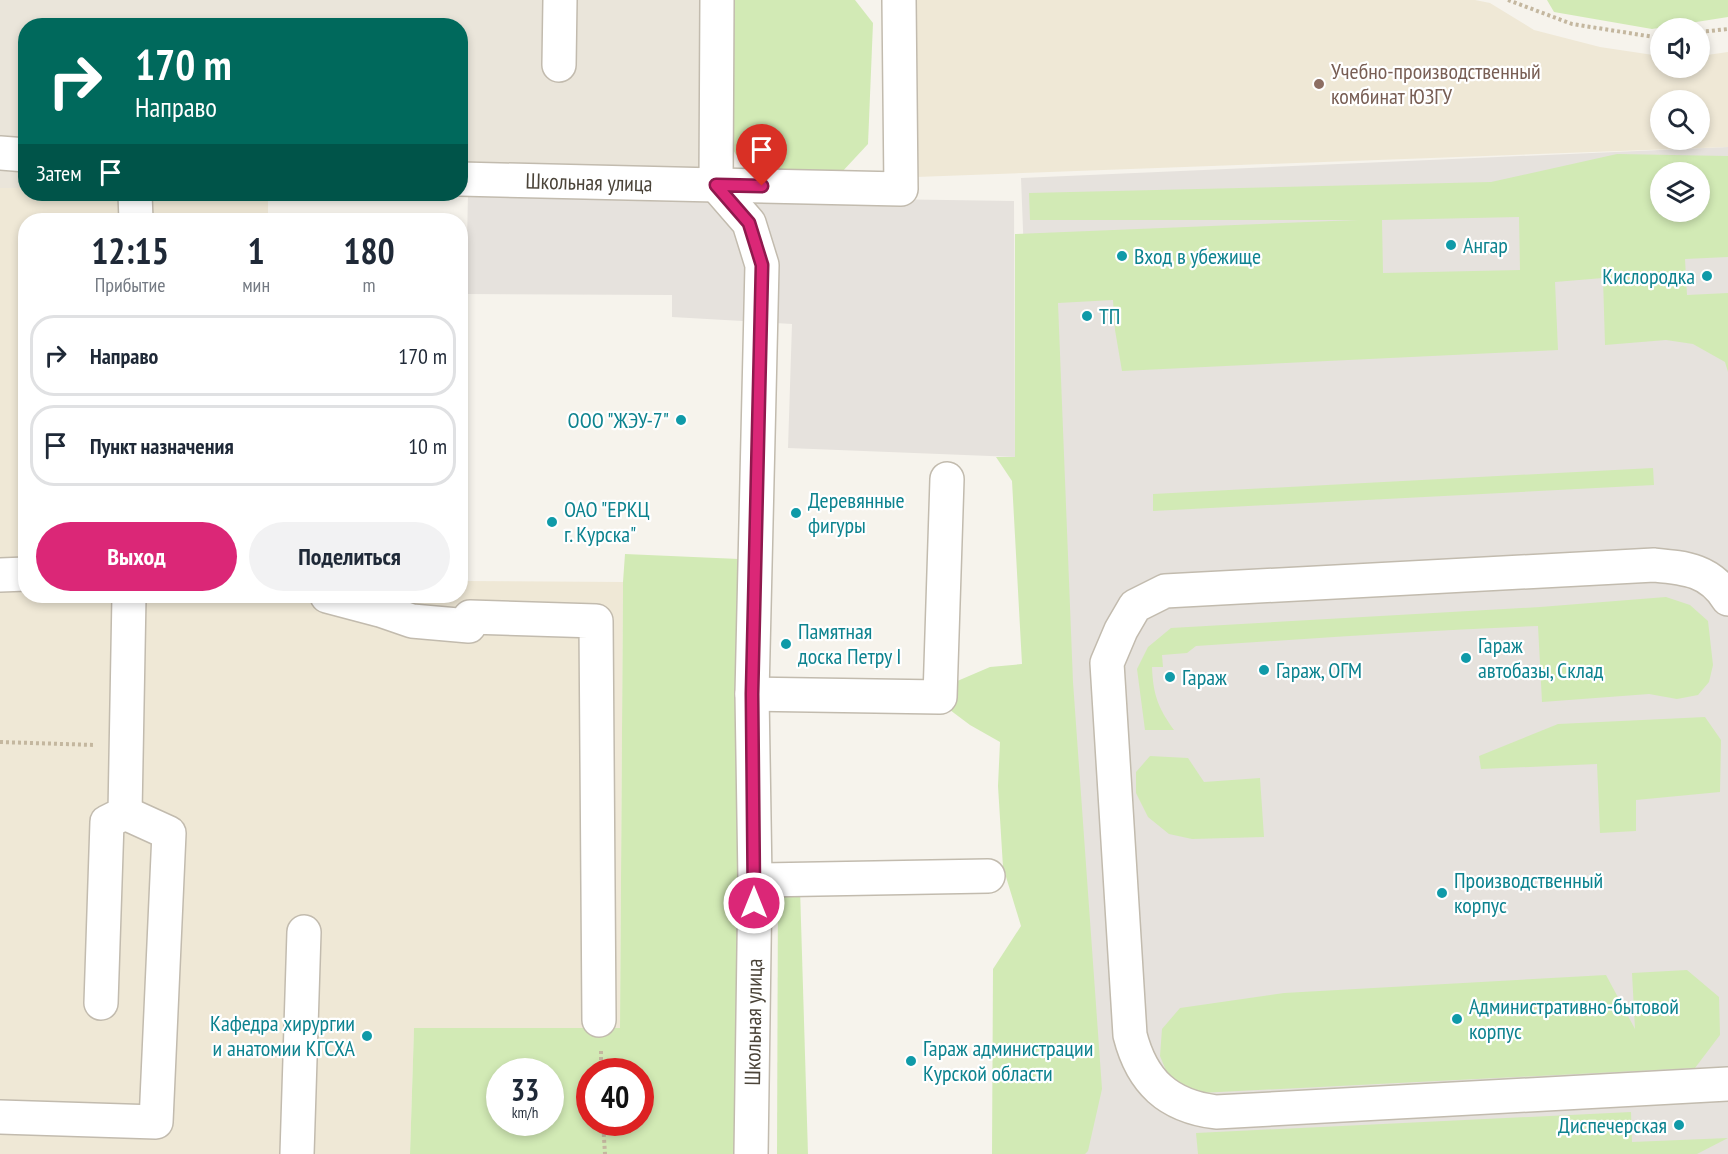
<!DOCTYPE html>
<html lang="ru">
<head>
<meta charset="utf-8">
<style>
	body { margin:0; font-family:"PT Sans Narrow",sans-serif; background:#f2f2f3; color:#1f2937; height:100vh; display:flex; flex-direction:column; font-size:22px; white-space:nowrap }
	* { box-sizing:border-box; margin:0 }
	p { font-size:20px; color:#747a83 }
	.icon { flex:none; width:33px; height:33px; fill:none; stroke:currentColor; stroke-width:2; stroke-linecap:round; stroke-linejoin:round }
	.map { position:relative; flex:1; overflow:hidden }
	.side { position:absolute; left:18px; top:213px; width:450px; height:390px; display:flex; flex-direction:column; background:#fff; border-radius:24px; box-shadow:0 3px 9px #0003 }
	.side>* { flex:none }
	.guide { position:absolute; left:18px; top:18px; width:450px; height:183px; border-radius:24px; box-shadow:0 3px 9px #0003; background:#00695c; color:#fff; overflow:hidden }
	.fabs { position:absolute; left:1650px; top:18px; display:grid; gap:12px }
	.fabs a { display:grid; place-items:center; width:60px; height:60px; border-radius:50%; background:#fff; box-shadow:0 3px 9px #0003; font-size:30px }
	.speed { position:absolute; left:486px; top:1058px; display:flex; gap:12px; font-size:30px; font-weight:700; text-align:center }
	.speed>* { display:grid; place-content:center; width:78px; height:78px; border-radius:50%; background:#fff; box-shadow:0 3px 9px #0003; line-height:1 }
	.speed small { font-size:15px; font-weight:400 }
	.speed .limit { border:9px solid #d22; background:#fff; color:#111 }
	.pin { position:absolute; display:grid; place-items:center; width:51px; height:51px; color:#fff; margin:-62px -26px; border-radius:50% 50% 50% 0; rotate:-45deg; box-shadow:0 0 6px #0007 }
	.pin .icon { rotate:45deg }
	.me { position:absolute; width:66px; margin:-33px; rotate:0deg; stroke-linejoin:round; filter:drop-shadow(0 0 4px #0008) }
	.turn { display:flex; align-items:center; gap:21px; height:126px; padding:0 18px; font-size:27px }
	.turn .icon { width:78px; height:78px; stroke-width:2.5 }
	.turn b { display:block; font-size:42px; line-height:51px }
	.then { display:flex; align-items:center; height:57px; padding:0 18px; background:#0003; gap:12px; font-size:22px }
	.eta { display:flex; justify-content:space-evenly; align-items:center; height:102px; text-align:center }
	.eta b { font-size:36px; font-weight:600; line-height:42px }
	.button { display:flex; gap:12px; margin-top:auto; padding:12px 18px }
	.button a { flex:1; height:69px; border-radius:36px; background:#db2777; color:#fff; font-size:24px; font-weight:600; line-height:69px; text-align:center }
	.button a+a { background:#f2f2f3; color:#1f2937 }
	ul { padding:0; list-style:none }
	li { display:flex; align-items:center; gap:18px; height:81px; margin:0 12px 9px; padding:0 6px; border:3px solid #e0e1e3; border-radius:24px }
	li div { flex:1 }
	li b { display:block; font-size:22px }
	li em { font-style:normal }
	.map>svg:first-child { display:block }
	.residential { fill:#eae5da }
	.industrial { fill:#e6e2dd; fill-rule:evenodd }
	.education { fill:#efe8d6; fill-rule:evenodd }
	.green { fill:#d2eab5; fill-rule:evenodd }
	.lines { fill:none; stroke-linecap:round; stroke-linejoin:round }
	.minor-casing { stroke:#c2bbae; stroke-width:36 }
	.path { stroke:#c4b79f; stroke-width:4; stroke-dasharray:3 3; stroke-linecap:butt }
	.minor { stroke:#fff; stroke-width:33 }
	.route-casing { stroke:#8e194d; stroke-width:15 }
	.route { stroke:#db2777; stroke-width:10 }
	.education-dot { fill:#8d6e63; stroke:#fff; stroke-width:2 }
	.culture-dot { fill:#0f9aa8; stroke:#fff; stroke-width:2 }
	.labels { text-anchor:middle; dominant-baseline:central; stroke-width:4.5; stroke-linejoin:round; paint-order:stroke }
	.education-label { font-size:22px; fill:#785e54; stroke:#fff; text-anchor:start }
	.street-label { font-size:22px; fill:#4b4439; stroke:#fff }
	.culture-label { font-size:22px; fill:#0d838f; stroke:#fff; text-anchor:start }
</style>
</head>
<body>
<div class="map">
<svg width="1728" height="1154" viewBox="0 0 1728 1154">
	<rect width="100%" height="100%" fill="#f6f3ec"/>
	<!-- residential -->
	<polygon class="residential" points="0,0 716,0 711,172 461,168 460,26 26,26 25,188 0,188"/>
	<!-- industrial -->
	<g class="industrial">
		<path d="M1728,147V1154H1059L1021,178ZM1660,172H1700V212H1660Z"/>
		<polygon points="468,193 1014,201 1015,457 788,448 792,324 672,317 672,295 466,294"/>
	</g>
	<!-- education -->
	<g class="education">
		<path d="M906,0H1475L1490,3L1534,30L1600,47L1660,56V68H1700V56L1728,52V147L916,177ZM1660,100H1700V140H1660Z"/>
		<polygon points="0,188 25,188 26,194 268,194 268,220 26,220 26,596 460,596 461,581 623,582 620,1029 414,1029 410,1154 0,1154"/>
	</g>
	<!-- green -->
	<g class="green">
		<polygon points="732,0 855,0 873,23 868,144 841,173 746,171 729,143"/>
		<polygon points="1547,0 1728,0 1728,17 1652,29 1554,12"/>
		<path d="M1617,154L1728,156V257L1685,259L1687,295L1728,293V372L1725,362L1693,344L1666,340L1605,345L1603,278L1555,282L1558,350L1122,371L1115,330L1113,300L1058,303L1073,682L1102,1089L1088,1151L1085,1154H992L993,969L1021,926L1003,867L998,786L1000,742L970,725L950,710L955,682L990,667L1022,664L1012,481L996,457H1015V234L1358,220H1030L1029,193L1491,182ZM1660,172H1700V212H1660ZM1519,217L1520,270L1383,273L1382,220Z"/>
		<polygon points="1653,468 1654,485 1153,511 1153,494"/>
		<path d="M625,554L739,559L751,1154H410L414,1028H620L623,582ZM500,1071H550V1122H500ZM590,1071H640V1122H590Z"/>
		<path d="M1666,597L1690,605L1708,621L1713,665L1709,682L1698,695L1677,699L1649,694L1542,702L1538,626C1424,630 1310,639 1196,646L1187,653L1162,655L1163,667H1152C1153,694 1158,708 1174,730H1145L1137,669L1148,647L1171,628L1540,607Z"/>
		<polygon points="1705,717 1721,740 1720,792 1636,800 1636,831 1600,833 1597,764 1481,769 1479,756 1558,724"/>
		<polygon points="1150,756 1188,758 1204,782 1260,778 1264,837 1192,839 1169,834 1148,817 1136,793 1136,772"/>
		<polygon points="778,887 800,888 808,1154 777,1154"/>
		<polygon points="1687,970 1719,997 1720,1035 1695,1068 1200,1093 1169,1078 1160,1056 1162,1029 1180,1008 1284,993 1606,975 1635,1029 1632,973"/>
		<polygon points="1631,1112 1632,1142 1728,1138 1697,1154 1198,1154 1196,1133"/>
	</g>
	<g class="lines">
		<defs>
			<g id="minor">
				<polyline points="559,65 560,0"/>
				<polyline points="0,153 26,155"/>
				<path id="s1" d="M460,179L716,185L717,0"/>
				<polyline points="716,185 749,223 762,265 752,694 755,880 751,1154"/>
				<polyline points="716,185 901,189 899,0"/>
				<polyline points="135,194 136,220"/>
				<polyline points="0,575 26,574"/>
				<polyline points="327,596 380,610 412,621 469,626 470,617 596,621 599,1020"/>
				<path d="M1728,599C1710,570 1686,568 1654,565L1165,591L1135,606L1121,630L1107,663L1130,1035C1142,1082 1168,1106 1216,1112L1728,1084"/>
				<polyline points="752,694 940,697 947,479"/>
				<polyline points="755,880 988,876"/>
				<polyline points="101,1003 107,822 125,813 129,596"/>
				<polyline points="0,1117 156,1122 169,833 125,813"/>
				<polyline points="297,1154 304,932"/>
			</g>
		</defs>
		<!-- minor casing -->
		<use href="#minor" class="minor-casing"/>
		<!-- path -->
		<g class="path">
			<polyline points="1508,0 1572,24 1654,37 1660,36"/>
			<polyline points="1700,32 1728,29"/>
			<polyline points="0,742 95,745"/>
			<polyline points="601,1051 601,1071"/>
			<polyline points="603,1122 605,1154"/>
		</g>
		<!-- minor -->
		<use href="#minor" class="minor"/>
	</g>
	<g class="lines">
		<defs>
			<polyline id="route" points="754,903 752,694 762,265 749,223 716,185 762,186"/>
		</defs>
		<!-- route casing -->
		<use href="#route" class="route-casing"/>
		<!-- route -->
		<use href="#route" class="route"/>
	</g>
	<!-- markers -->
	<circle class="education-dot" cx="1319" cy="84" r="6"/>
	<g class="culture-dot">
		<circle cx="1451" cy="245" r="6"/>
		<circle cx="1122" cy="256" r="6"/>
		<circle cx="1707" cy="276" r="6"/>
		<circle cx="1087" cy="316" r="6"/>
		<circle cx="681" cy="420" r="6"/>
		<circle cx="796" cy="513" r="6"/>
		<circle cx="552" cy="522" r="6"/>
		<circle cx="786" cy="644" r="6"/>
		<circle cx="1466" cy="658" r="6"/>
		<circle cx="1264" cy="670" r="6"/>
		<circle cx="1170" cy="677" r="6"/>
		<circle cx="1442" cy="893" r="6"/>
		<circle cx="1457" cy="1019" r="6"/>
		<circle cx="367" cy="1036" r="6"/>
		<circle cx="911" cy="1061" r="6"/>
		<circle cx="1679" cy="1125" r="6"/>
	</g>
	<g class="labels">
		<!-- education labels -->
		<g class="education-label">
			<text x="1331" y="71">Учебно-производственный<tspan x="1331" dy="25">комбинат ЮЗГУ</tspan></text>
		</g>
		<!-- street labels -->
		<g class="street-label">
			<text stroke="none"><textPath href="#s1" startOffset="129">Школьная улица</textPath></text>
			<text transform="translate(753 1022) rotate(-89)">Школьная улица</text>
		</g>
		<!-- culture labels -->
		<g class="culture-label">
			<text x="1463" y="245">Ангар</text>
			<text x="1134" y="256">Вход в убежище</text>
			<text x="1695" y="276" text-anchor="end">Кислородка</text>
			<text x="1099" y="316">ТП</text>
			<text x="669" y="420" text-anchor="end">ООО "ЖЭУ-7"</text>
			<text x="808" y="500">Деревянные<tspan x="808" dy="25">фигуры</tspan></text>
			<text x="564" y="509">ОАО "ЕРКЦ<tspan x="564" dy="25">г. Курска"</tspan></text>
			<text x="798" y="631">Памятная<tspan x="798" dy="25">доска Петру I</tspan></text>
			<text x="1478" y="645">Гараж<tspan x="1478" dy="25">автобазы, Склад</tspan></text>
			<text x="1276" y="670">Гараж, ОГМ</text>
			<text x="1182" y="677">Гараж</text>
			<text x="1454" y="880">Производственный<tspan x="1454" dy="25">корпус</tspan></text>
			<text x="1469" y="1006">Административно-бытовой<tspan x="1469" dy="25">корпус</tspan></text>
			<text x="355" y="1023" text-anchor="end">Кафедра хирургии<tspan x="355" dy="25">и анатомии КГСХА</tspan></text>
			<text x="923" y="1048">Гараж администрации<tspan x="923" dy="25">Курской области</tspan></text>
			<text x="1667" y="1125" text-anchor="end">Диспечерская</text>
		</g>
	</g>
</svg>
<div class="fabs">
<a><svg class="icon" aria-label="sound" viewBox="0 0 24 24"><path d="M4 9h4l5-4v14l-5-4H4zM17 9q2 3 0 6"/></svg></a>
<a><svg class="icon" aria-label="search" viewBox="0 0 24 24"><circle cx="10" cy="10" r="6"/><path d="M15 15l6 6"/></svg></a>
<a><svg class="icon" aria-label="layers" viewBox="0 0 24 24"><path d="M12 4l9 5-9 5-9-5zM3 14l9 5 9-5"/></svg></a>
</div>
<div class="speed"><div>33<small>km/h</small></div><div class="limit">40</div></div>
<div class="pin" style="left:762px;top:186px;background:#d93025"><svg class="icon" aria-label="arrive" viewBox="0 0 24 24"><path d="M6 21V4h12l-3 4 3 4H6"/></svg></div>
<svg class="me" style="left:754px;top:903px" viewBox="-20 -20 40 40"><circle r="17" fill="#db2777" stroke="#fff" stroke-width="3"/><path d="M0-11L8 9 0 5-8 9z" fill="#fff"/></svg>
<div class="guide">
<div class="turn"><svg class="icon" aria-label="right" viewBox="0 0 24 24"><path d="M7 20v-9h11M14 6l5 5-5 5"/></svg><div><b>170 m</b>Направо</div></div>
<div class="then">Затем<svg class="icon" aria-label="arrive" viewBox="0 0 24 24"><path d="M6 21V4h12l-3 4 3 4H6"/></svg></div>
</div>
<section class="side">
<div class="eta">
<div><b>12:15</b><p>Прибытие</p></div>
<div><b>1</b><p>мин</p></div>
<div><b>180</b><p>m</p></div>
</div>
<ul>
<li><svg class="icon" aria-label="right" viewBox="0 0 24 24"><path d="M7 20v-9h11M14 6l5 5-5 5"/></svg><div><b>Направо</b></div><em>170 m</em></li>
<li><svg class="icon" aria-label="arrive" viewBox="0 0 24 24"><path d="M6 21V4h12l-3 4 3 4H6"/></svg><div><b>Пункт назначения</b></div><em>10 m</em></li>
</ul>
<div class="button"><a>Выход</a><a>Поделиться</a></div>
</section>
</div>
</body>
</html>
